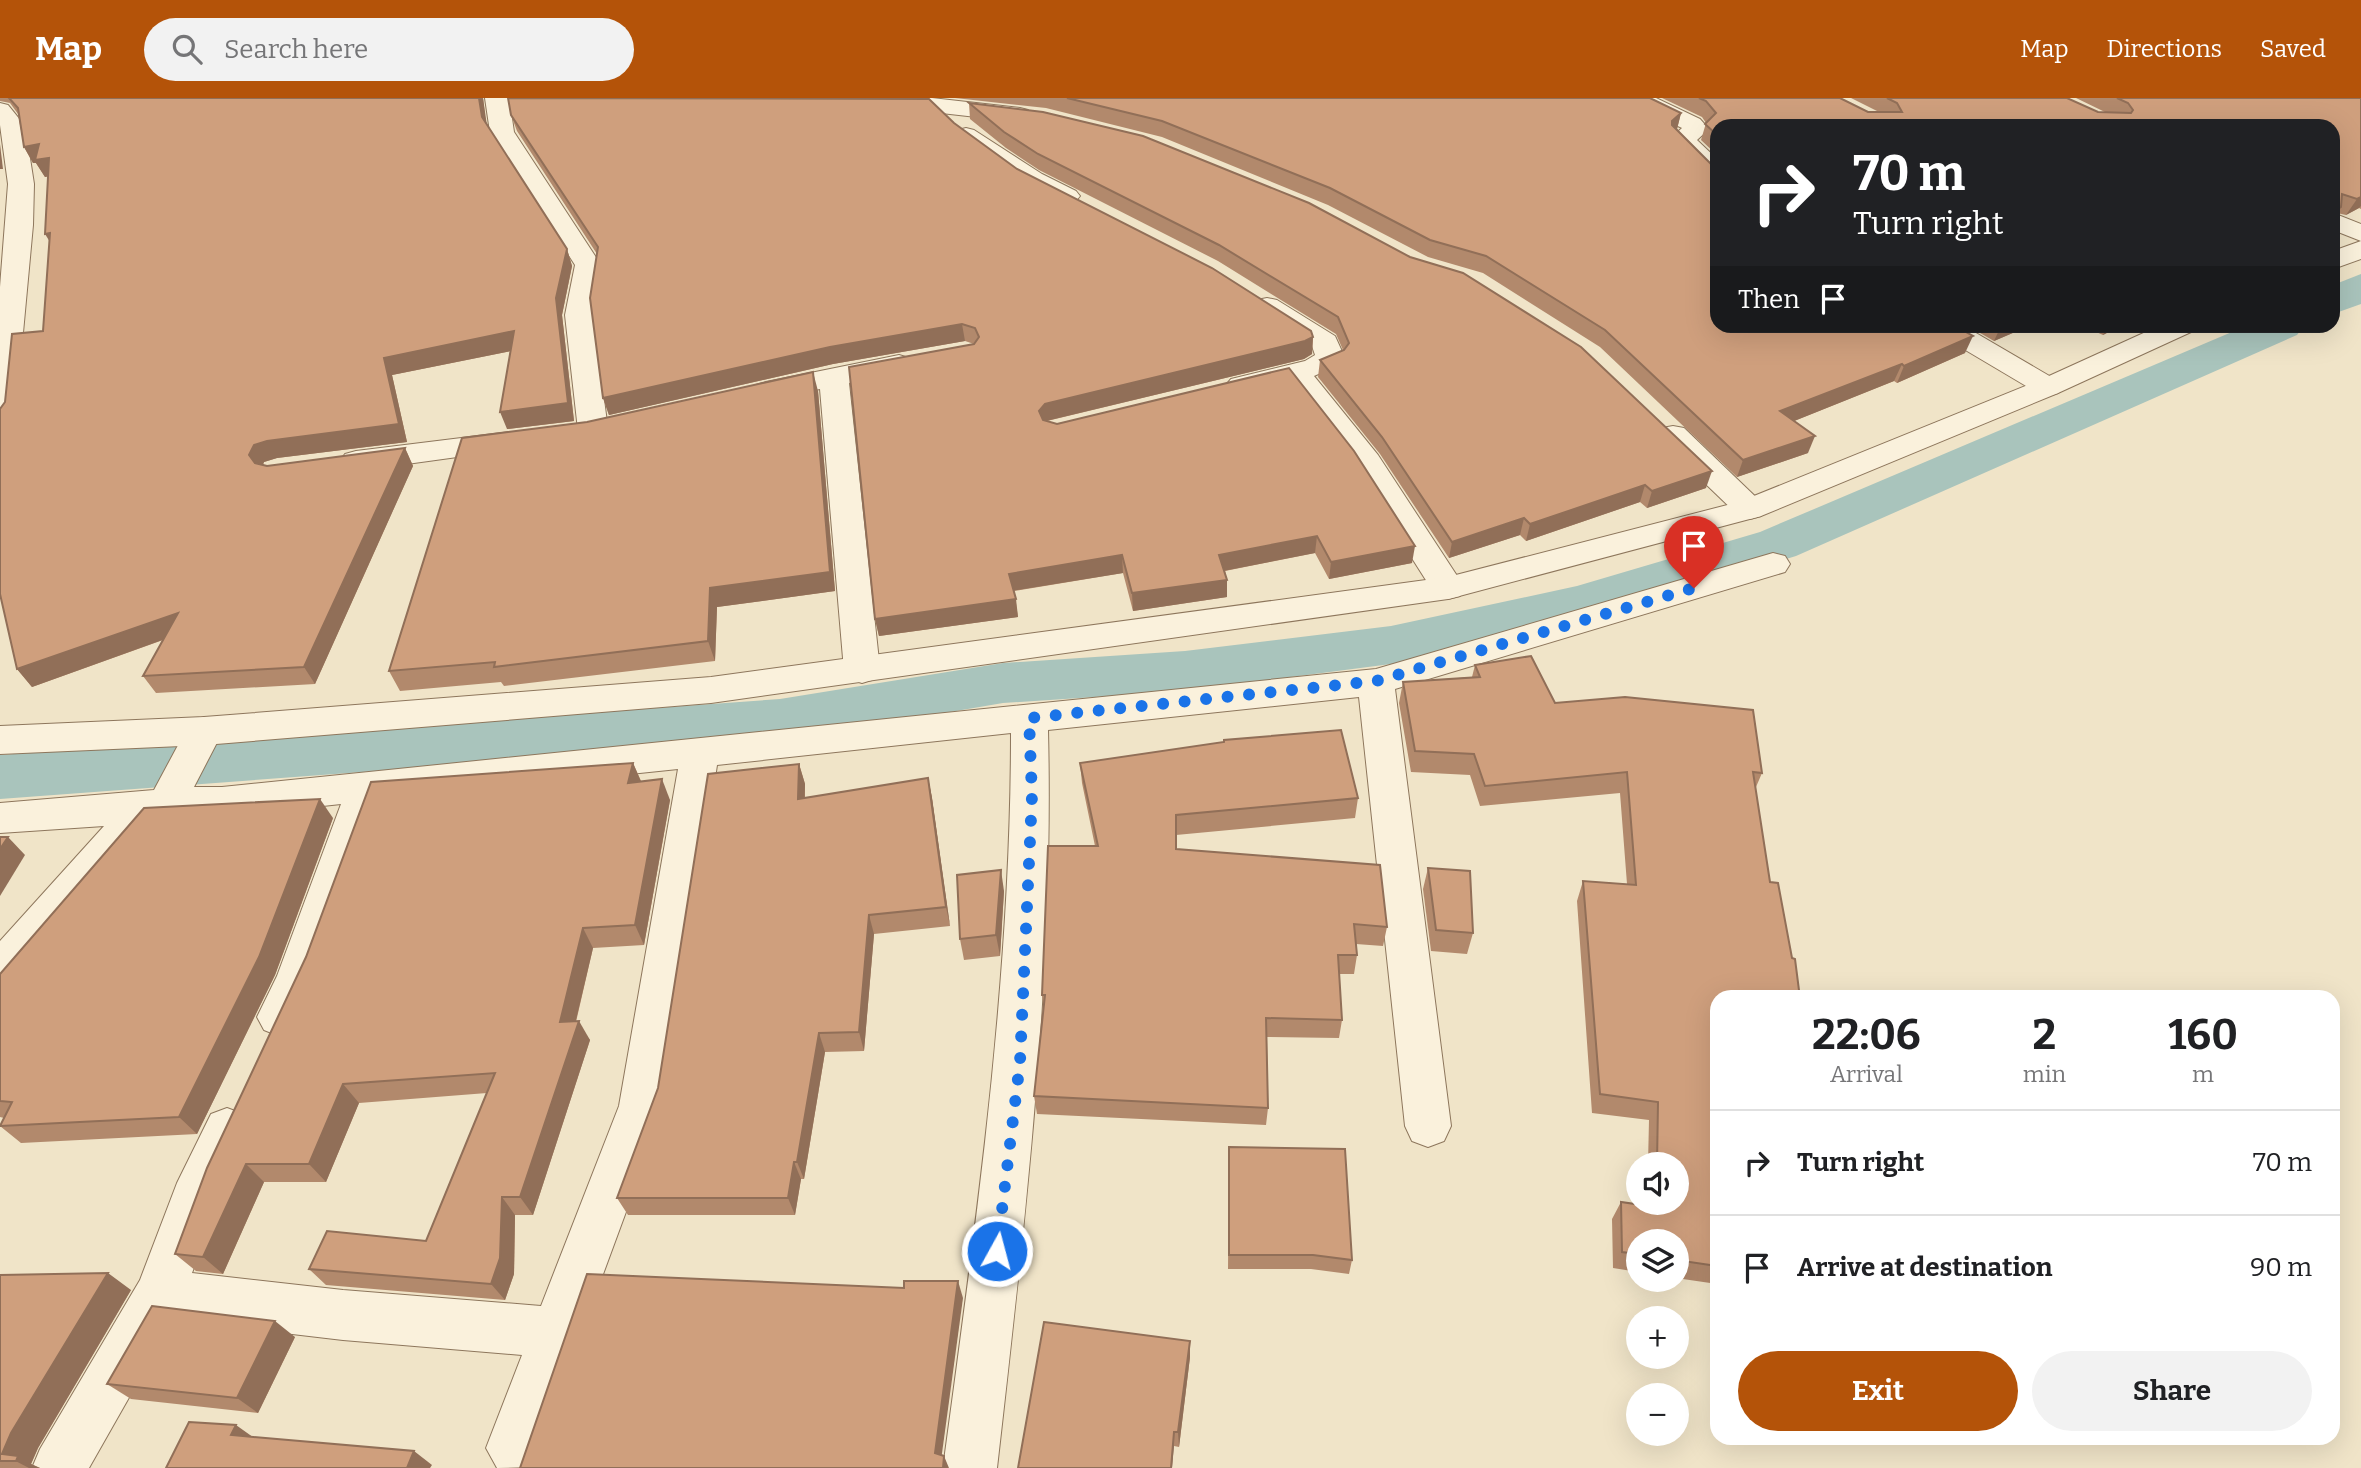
<!DOCTYPE html>
<html lang="en">
<head>
<meta charset="utf-8">
<style>
	body { margin:0; font-family:Bitter,serif; background:#f2f2f2; color:#202124; height:100vh; display:flex; flex-direction:column; font-size:26px; white-space:nowrap }
	* { box-sizing:border-box; margin:0 }
	p { font-size:23px; color:#757577 }
	.icon { flex:none; width:38px; height:38px; fill:none; stroke:currentColor; stroke-width:2; stroke-linecap:round; stroke-linejoin:round }
	.map { position:relative; flex:1; overflow:hidden }
	.side { position:absolute; left:1710px; top:892px; width:630px; height:455px; display:flex; flex-direction:column; background:#fff; border-radius:21px; box-shadow:0 7px 28px #0002 }
	.side>* { flex:none }
	.guide { position:absolute; left:1710px; top:21px; width:630px; height:214px; border-radius:21px; box-shadow:0 7px 28px #0002; background:#202124; color:#fff; overflow:hidden }
	.tools { position:absolute; left:1626px; top:1054px; display:grid; gap:14px }
	.tools a { display:grid; place-items:center; width:63px; height:63px; border-radius:50%; background:#fff; box-shadow:0 7px 28px #0002; font-size:35px }
	.pin { position:absolute; display:grid; place-items:center; width:60px; height:60px; color:#fff; margin:-72px -30px; border-radius:50% 50% 50% 0; rotate:-45deg; box-shadow:0 0 7px #0007 }
	.pin .icon { rotate:45deg }
	.me { position:absolute; width:77px; margin:-38px; rotate:7deg; stroke-linejoin:round; filter:drop-shadow(0 0 5px #0008) }
	.turn { display:flex; align-items:center; gap:24px; height:147px; padding:0 28px; font-size:32px }
	.turn .icon { width:91px; height:91px; stroke-width:2.5 }
	.turn b { display:block; font-size:49px; line-height:60px }
	.then { display:flex; align-items:center; height:66px; padding:0 28px; background:#0003; gap:14px; font-size:26px }
	.eta { display:flex; justify-content:space-evenly; align-items:center; height:119px; text-align:center }
	.eta b { font-size:42px; font-weight:700; line-height:49px }
	.action { display:flex; gap:14px; margin-top:auto; padding:14px 28px }
	.action a { flex:1; height:80px; border-radius:42px; background:#b45309; color:#fff; font-size:28px; font-weight:700; line-height:80px; text-align:center }
	.action a+a { background:#f2f2f2; color:#202124 }
	ul { padding:0; list-style:none }
	li { display:flex; align-items:center; gap:21px; height:105px; padding:0 28px; border-top:2px solid #e0e0e0 }
	li div { flex:1 }
	li b { display:block; font-size:26px }
	li em { font-style:normal }
	header { display:flex; align-items:center; gap:42px; box-sizing:border-box; height:98px; padding:0 35px; background:#b45309; color:#fff }
	header strong { font-size:33px }
	nav { display:flex; gap:38px; margin-inline-start:auto; font-size:24px }
	.search { width:490px; height:63px; background:#f2f2f2; display:flex; align-items:center; gap:18px; box-sizing:border-box; padding:0 24px; border-radius:38px; color:#757577; font-size:26px }
	.map>svg:first-child { display:block }
	.lines { fill:none; stroke-linecap:round; stroke-linejoin:round }
	.canal { fill:#a9c4bc; fill-rule:evenodd }
	.minor-casing { stroke:#8d765c; stroke-width:2 }
	.tertiary-casing { stroke:#8d765c; stroke-width:2 }
	.minor { fill:#faf1dc; fill-rule:evenodd }
	.tertiary { fill:#faf1dc; fill-rule:evenodd }
	.wall { fill:#b2896c }
	.shaded-wall { fill:#916f58 }
	.building { fill:#cf9f7d; stroke:#916f58; stroke-width:2 }
	.route { stroke:#1a73e8; stroke-width:12; stroke-dasharray:0 21.6 }
</style>
</head>
<body>
<header>
<strong>Map</strong>
<div class="search"><svg class="icon" aria-label="search" viewBox="0 0 24 24"><circle cx="10" cy="10" r="6"/><path d="M15 15l6 6"/></svg>Search here</div>
<nav><a>Map</a><a>Directions</a><a>Saved</a></nav>
</header>
<div class="map">
<svg width="2361" height="1370" viewBox="0 0 2361 1370">
	<rect width="100%" height="100%" fill="#f0e4c8"/>
	<g class="lines">
		<!-- canal -->
		<g class="canal">
			<polygon points="2361,176 2361,206 2333,216 2333,187"/>
			<polygon points="2246,228 2304,228 2297,237 1796,458 1580,523 1391,566 1185,593 1003,605 780,643 0,701 0,657 780,601 1003,565 1185,553 1391,528 1577,488 1760,434"/>
		</g>
		<defs>
			<g id="minor">
				<polygon points="485,0 509,0 514,34 601,167 593,217 608,332 604,338 593,341 582,338 578,332 565,217 575,167 490,34"/>
				<polygon points="859,0 932,0 1020,10 1028,12 1032,17 1028,22 1020,24 871,7 863,5"/>
				<polygon points="1626,0 1656,0 1700,21 1709,31 1697,42 1717,61 1717,82 1708,80 1670,41 1682,30 1630,5"/>
				<polygon points="0,5 8,7 25,28 34,86 33,127 15,321 11,327 0,330 0,189 8,86 0,27"/>
				<path d="M966,30L974,32L1042,76L1076,93L1080,98L1076,103C1046,111 983,59 958,42L954,37L958,32Z"/>
				<polygon points="2333,115 2361,126 2361,143 2333,132"/>
				<polygon points="1267,200 1277,202 1335,238 1345,260 1341,266 1314,278 1378,357 1465,490 1460,498 1448,501 1436,498 1354,369 1289,284 1241,296 1231,293 1226,287 1231,281 1305,263 1315,257 1312,248 1257,214 1253,208 1257,202"/>
				<polygon points="1931,228 1964,228 2058,283 2063,289 2058,295 2048,298 2038,295 1935,234"/>
				<polygon points="899,257 909,260 914,266 909,272 849,285 880,572 875,581 862,585 849,581 844,572 820,291 766,302 756,299 751,293 756,287 766,284"/>
				<polygon points="1673,328 1684,330 1761,404 1766,411 1761,418 1750,421 1739,418 1662,344 1658,337 1662,330"/>
				<polygon points="511,334 522,336 526,343 522,350 356,373 345,370 340,363 345,356 356,353"/>
				<path d="M1773,455L1785,458L1790,466L1785,474L1395,591L1451,1028L1444,1043L1428,1049L1412,1043L1405,1028L1359,599L1048,632C1054,879 1025,1124 997,1370H943C976,1126 1011,883 1011,635L717,667L665,1008L532,1369L497,1370L486,1350L522,1257L343,1242L173,1222L89,1370H32L40,1351L140,1182L177,1085L211,1016L227,1010L243,1016L250,1031L224,1088L192,1175L343,1192L541,1208L619,1008L678,671L382,702L319,878L294,932L279,938L264,932L257,919L277,878L341,706L222,719H167L156,722L15,885L0,890V843L104,728L0,735V705L154,692L191,623L204,619L217,623L223,633L194,689H222L1376,571Z"/>
			</g>
			<g id="tertiary">
				<polygon points="2361,143 2361,161 2333,171 2333,153"/>
				<polygon points="2159,228 2195,228 2191,234 2058,295 1761,418 1448,501 711,605 204,647 0,656 0,628 204,619 711,579 1448,479 1739,404 2038,283"/>
			</g>
		</defs>
		<!-- minor casing -->
		<use href="#minor" class="minor-casing"/>
		<!-- tertiary casing -->
		<use href="#tertiary" class="tertiary-casing"/>
		<!-- minor -->
		<use href="#minor" class="minor"/>
		<!-- tertiary -->
		<use href="#tertiary" class="tertiary"/>
	</g>
	<!-- wall -->
	<g class="wall">
		<polygon points="0,0 483,0 486,26 567,151 572,168 562,217 574,323 507,331 511,253 392,277 407,344 277,360 264,364 263,367 267,368 405,350 413,368 315,586 156,595 143,578 163,542 32,589 17,571 1,311 43,233 50,144 48,78 45,79 36,65 33,65 24,49 18,16 10,5 0,3"/>
		<polygon points="955,0 1650,0 1681,15 1677,31 1711,66 1965,255 1897,285 1894,283 1794,323 1808,355 1737,379 1600,249 1483,175 1428,159 1328,107 1162,39 1046,10"/>
		<polygon points="1662,0 1840,0 1868,14 1879,14 1851,0 2067,0 2098,14 2107,15 2076,0 2361,0 2361,111 2359,110 2346,117 2337,115 1717,28 1717,57 1701,42 1706,25 1702,19"/>
		<polygon points="969,5 1706,390 1647,410 1640,404 1526,443 1520,437 1449,460 1380,356 1318,279 1320,262 1343,252 1336,236 1218,163 1039,72 1006,50 970,21"/>
		<polygon points="511,17 954,25 1017,71 1313,239 1312,256 1304,261 1047,323 1412,465 1329,481 1315,455 1225,473 1227,482 1227,499 1133,513 1123,475 1014,493 1018,519 879,538 875,521 974,246 965,243 833,266 609,317 603,300 597,156 517,33"/>
		<polygon points="1968,228 2029,228 1994,243"/>
		<polygon points="2083,228 2120,228 2103,237"/>
		<polygon points="818,293 835,493 717,509 715,563 504,588 501,584 400,593 389,573"/>
		<polygon points="1475,567 1555,605 1762,675 1756,689 1717,900 1717,1186 1676,1180 1676,1143 1638,1143 1638,1174 1613,1170 1612,1121 1621,1104 1647,1108 1647,1104 1676,1104 1676,1066 1648,1066 1649,1022 1592,1015 1577,803 1583,783 1627,786 1620,695 1480,708 1470,677 1411,674 1399,605 1403,584 1472,579"/>
		<polygon points="633,665 641,683 670,702 644,847 593,850 576,924 590,942 533,1117 515,1117 514,1176 505,1202 326,1187 309,1171 426,1143 487,995 359,1005 326,1084 264,1084 223,1176 196,1173 175,1156 207,1070"/>
		<polygon points="1080,665 1358,700 1355,720 1176,737 1176,751 1387,829 1383,848 1356,846 1357,857 1354,876 1339,876 1342,922 1339,940 1267,939 1268,1010 1266,1027 1037,1016 1034,998 1044,912 1042,897 1095,748 1082,685"/>
		<polygon points="799,666 805,686 805,700 928,680 932,700 950,828 874,836 864,953 825,954 804,1081 801,1081 795,1117 628,1117 617,1100"/>
		<polygon points="333,720 275,877 197,1036 21,1045 0,1028 4,1020 0,1019 0,876"/>
		<polygon points="1428,770 1473,835 1467,856 1431,853 1423,791"/>
		<polygon points="1004,793 1000,858 964,862 960,841"/>
		<polygon points="1229,1049 1352,1162 1349,1176 1311,1171 1228,1171"/>
		<polygon points="0,1177 131,1192 38,1350 31,1366 40,1370 0,1370"/>
		<polygon points="295,1239 258,1315 131,1301 107,1286"/>
		<polygon points="1190,1259 1179,1349 1174,1348 1018,1370"/>
	</g>
	<!-- shaded-wall -->
	<g class="shaded-wall">
		<polygon points="479,0 483,0 488,35 482,19"/>
		<polygon points="1681,15 1677,31 1668,39 1672,23"/>
		<polygon points="0,46 3,71 0,71"/>
		<polygon points="39,46 49,60 58,77 45,79 36,65 33,65 24,49"/>
		<polygon points="2361,99 2361,108 2359,110 2346,117 2357,101"/>
		<polygon points="2341,109 2333,122 2333,114"/>
		<polygon points="50,135 55,152 45,136"/>
		<polygon points="567,151 572,168 562,217 574,323 507,331 500,314 556,200"/>
		<polygon points="962,226 965,243 833,266 609,317 603,300 830,249"/>
		<polygon points="2001,228 2029,228 1994,243"/>
		<polygon points="2108,228 2120,228 2103,237"/>
		<polygon points="514,233 521,251 392,277 407,344 277,360 264,364 259,375 249,357 254,347 384,260"/>
		<polygon points="1973,238 1965,255 1897,285 1904,268"/>
		<polygon points="1313,239 1312,256 1304,261 1046,323 1041,331 1039,313 1045,306"/>
		<polygon points="1902,266 1894,283 1774,331 1780,313"/>
		<polygon points="813,274 818,293 835,493 717,509 715,563 708,543 710,490"/>
		<polygon points="1815,338 1808,355 1737,379 1743,362"/>
		<polygon points="405,350 413,368 315,586 304,569"/>
		<polygon points="1712,373 1706,390 1647,410 1652,393"/>
		<polygon points="1645,387 1640,404 1526,443 1530,426"/>
		<polygon points="1524,420 1520,437 1449,460 1452,444"/>
		<polygon points="1317,438 1315,455 1218,474 1219,457"/>
		<polygon points="1415,448 1412,465 1329,481 1331,464"/>
		<polygon points="1122,457 1123,475 1011,493 1009,476"/>
		<polygon points="1227,482 1227,499 1133,513 1132,495"/>
		<polygon points="1016,501 1018,519 879,538 875,521"/>
		<polygon points="178,515 190,532 32,589 17,571"/>
		<polygon points="633,665 642,686 628,685"/>
		<polygon points="799,666 805,686 804,721 798,701"/>
		<polygon points="928,680 932,700 950,828 946,809"/>
		<polygon points="662,681 670,702 644,847 635,827"/>
		<polygon points="320,701 333,720 275,877 197,1036 179,1019"/>
		<polygon points="8,739 25,757 0,798 0,751"/>
		<polygon points="1001,772 1004,793 1000,858 996,837"/>
		<polygon points="869,817 874,836 864,953 859,934"/>
		<polygon points="583,830 593,850 571,943 560,924"/>
		<polygon points="579,923 590,942 533,1117 520,1099"/>
		<polygon points="819,935 825,954 804,1081 797,1064"/>
		<polygon points="343,986 359,1005 326,1084 309,1066"/>
		<polygon points="794,1064 801,1081 795,1117 788,1100"/>
		<polygon points="246,1066 264,1084 223,1176 203,1159"/>
		<polygon points="502,1099 515,1117 514,1176 505,1202 491,1186"/>
		<polygon points="108,1175 131,1192 38,1350 31,1366 40,1370 29,1370 2,1356 11,1335"/>
		<polygon points="958,1183 963,1200 940,1370 935,1355"/>
		<polygon points="275,1223 295,1239 258,1315 237,1300"/>
		<polygon points="1190,1243 1190,1259 1179,1349 1178,1334"/>
		<polygon points="236,1327 257,1342 231,1337"/>
		<polygon points="1174,1334 1174,1348 1172,1370 1171,1370"/>
		<polygon points="414,1353 432,1367 430,1370 407,1370"/>
		<polygon points="944,1358 949,1370 943,1370"/>
	</g>
	<!-- building -->
	<g class="building">
		<polygon points="9,0 479,0 482,19 567,151 556,200 568,305 500,314 514,233 384,260 399,326 267,343 254,347 249,357 255,365 267,368 405,350 304,569 143,578 178,515 17,571 0,496 0,311 5,304 12,236 43,233 50,135 45,136 49,60 35,62 39,46 24,49 18,10"/>
		<polygon points="508,0 929,1 954,25 1017,71 1212,170 1311,233 1313,239 1305,243 1045,306 1039,313 1043,322 1057,326 1289,270 1354,353 1415,448 1331,464 1317,438 1219,457 1227,482 1132,495 1122,457 1009,476 1016,501 875,521 849,269 974,246 979,239 975,230 962,226 830,249 603,300 590,200 598,149 511,17"/>
		<polygon points="1067,0 1650,0 1681,15 1672,23 1672,27 1711,66 1717,67 1717,228 1955,228 1973,238 1904,268 1902,266 1780,313 1815,338 1743,362 1605,232 1486,158 1430,142 1330,90 1162,23"/>
		<polygon points="1699,0 1840,0 1868,14 1902,14 1897,5 1887,0 2067,0 2098,14 2131,15 2133,12 2128,5 2117,0 2361,0 2361,99 2357,101 2342,96 2341,109 2333,114 2333,28 1717,28 1717,37 1705,26 1716,15 1706,3"/>
		<polygon points="969,5 1043,14 1143,38 1309,105 1410,159 1463,175 1581,249 1712,373 1652,393 1645,387 1530,426 1524,420 1452,444 1382,339 1320,262 1344,252 1349,245 1338,219 1219,147 1038,56 1004,34"/>
		<polygon points="813,274 830,474 710,490 708,543 494,569 495,564 389,573 462,340 587,324"/>
		<polygon points="1531,558 1555,605 1625,599 1753,612 1762,675 1753,674 1770,784 1778,785 1792,860 1795,861 1800,900 1717,900 1717,1168 1676,1162 1676,1143 1638,1143 1638,1156 1622,1154 1621,1104 1656,1109 1656,1104 1676,1104 1676,1066 1657,1066 1658,1004 1600,996 1583,783 1636,787 1627,674 1485,688 1474,656 1415,653 1403,584 1480,579 1475,567"/>
		<polygon points="1341,632 1358,700 1176,717 1176,751 1380,767 1387,829 1354,826 1357,857 1338,857 1342,922 1266,920 1268,1010 1034,998 1045,897 1042,897 1048,748 1098,748 1080,665 1224,644 1224,642"/>
		<polygon points="633,665 628,685 662,681 635,827 583,830 560,924 579,923 520,1099 502,1099 500,1160 491,1186 309,1171 327,1133 426,1143 495,975 343,986 309,1066 246,1066 203,1159 175,1156 207,1070 306,859 371,684"/>
		<polygon points="799,666 798,701 928,680 946,809 869,817 859,934 819,935 797,1064 794,1064 788,1100 617,1100 658,990 708,676"/>
		<polygon points="320,701 259,859 179,1019 0,1028 12,1004 0,1003 0,876 144,710"/>
		<polygon points="0,739 8,739 0,751"/>
		<polygon points="1428,770 1470,773 1473,835 1436,832"/>
		<polygon points="1001,772 996,837 960,841 957,777"/>
		<polygon points="1229,1049 1345,1051 1352,1162 1313,1157 1229,1157"/>
		<polygon points="108,1175 11,1335 2,1356 18,1358 16,1363 0,1363 0,1177"/>
		<polygon points="587,1176 904,1190 904,1183 958,1183 935,1355 944,1358 943,1370 520,1370"/>
		<polygon points="152,1208 275,1223 237,1300 107,1286"/>
		<polygon points="1044,1224 1190,1243 1178,1334 1174,1334 1171,1370 1018,1370"/>
		<polygon points="189,1324 236,1327 231,1337 414,1353 407,1370 166,1370"/>
	</g>
	<g class="lines">
		<!-- route -->
		<polyline class="route" points="997,1153 1020,964 1032,698 1029,620 1376,583 1694,490"/>
	</g>
</svg>
<div class="tools">
<a><svg class="icon" aria-label="sound" viewBox="0 0 24 24"><path d="M4 9h4l5-4v14l-5-4H4zM17 9q2 3 0 6"/></svg></a>
<a><svg class="icon" aria-label="layers" viewBox="0 0 24 24"><path d="M12 4l9 5-9 5-9-5zM3 14l9 5 9-5"/></svg></a>
<a>+</a>
<a>−</a>
</div>
<div class="pin" style="left:1694px;top:490px;background:#d93025"><svg class="icon" aria-label="arrive" viewBox="0 0 24 24"><path d="M6 21V4h12l-3 4 3 4H6"/></svg></div>
<svg class="me" style="left:997px;top:1153px" viewBox="-20 -20 40 40"><circle r="17" fill="#1a73e8" stroke="#fff" stroke-width="3"/><path d="M0-11L8 9 0 5-8 9z" fill="#fff"/></svg>
<div class="guide">
<div class="turn"><svg class="icon" aria-label="right" viewBox="0 0 24 24"><path d="M7 20v-9h11M14 6l5 5-5 5"/></svg><div><b>70 m</b>Turn right</div></div>
<div class="then">Then<svg class="icon" aria-label="arrive" viewBox="0 0 24 24"><path d="M6 21V4h12l-3 4 3 4H6"/></svg></div>
</div>
<section class="side">
<div class="eta">
<div><b>22:06</b><p>Arrival</p></div>
<div><b>2</b><p>min</p></div>
<div><b>160</b><p>m</p></div>
</div>
<ul>
<li><svg class="icon" aria-label="right" viewBox="0 0 24 24"><path d="M7 20v-9h11M14 6l5 5-5 5"/></svg><div><b>Turn right</b></div><em>70 m</em></li>
<li><svg class="icon" aria-label="arrive" viewBox="0 0 24 24"><path d="M6 21V4h12l-3 4 3 4H6"/></svg><div><b>Arrive at destination</b></div><em>90 m</em></li>
</ul>
<div class="action"><a>Exit</a><a>Share</a></div>
</section>
</div>
</body>
</html>
